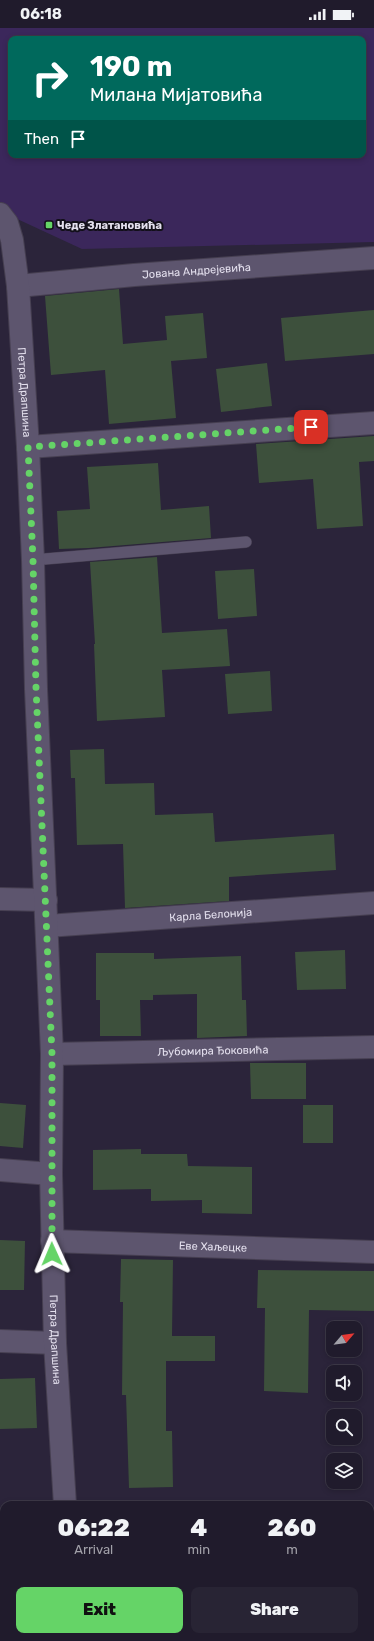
<!DOCTYPE html>
<html lang="en">
<head>
<meta charset="utf-8">
<style>
	body { margin:0; font-family:Rubik,sans-serif; background:#282434; color:#f1f3f6; height:100vh; display:flex; flex-direction:column; font-size:15px; white-space:nowrap }
	* { box-sizing:border-box; margin:0 }
	p { font-size:13px; color:#a2a1a9 }
	.icon { flex:none; width:22px; height:22px; fill:none; stroke:currentColor; stroke-width:2; stroke-linecap:round; stroke-linejoin:round }
	.map { position:relative; flex:1; overflow:hidden }
	.drawer { position:absolute; left:0px; top:1473px; width:374px; height:140px; display:flex; flex-direction:column; background:#201b2c; border-radius:12px 12px 0 0; box-shadow:0 2px 6px #0003,0 0 0 1px #3d3948 }
	.drawer>* { flex:none }
	.hud { position:absolute; left:8px; top:8px; width:358px; height:122px; border-radius:8px; box-shadow:0 2px 6px #0003,0 0 0 1px #3d3948; background:#00695c; color:#fff; overflow:hidden }
	.needle { width:26px; rotate:61deg }
	.controls { position:absolute; left:326px; top:1293px; display:grid; gap:8px }
	.controls a { display:grid; place-items:center; width:36px; height:36px; border-radius:8px; background:#201b2c; box-shadow:0 2px 6px #0003,0 0 0 1px #3d3948; font-size:20px }
	.pin { position:absolute; display:grid; place-items:center; width:34px; height:34px; color:#fff; margin:-17px; border-radius:8px; box-shadow:0 2px 6px #0006 }
	.me { position:absolute; width:44px; margin:-22px; rotate:359deg; stroke-linejoin:round; filter:drop-shadow(0 0 3px #0008) }
	.turn { display:flex; align-items:center; gap:14px; height:84px; padding:0 16px; font-size:18px }
	.turn .icon { width:52px; height:52px; stroke-width:2.5 }
	.turn b { display:block; font-size:28px; line-height:34px }
	.then { display:flex; align-items:center; height:38px; padding:0 16px; background:#0003; gap:8px; font-size:15px }
	.eta { display:flex; justify-content:space-evenly; align-items:center; height:68px; text-align:center }
	.eta b { font-size:24px; font-weight:800; line-height:28px }
	.button { display:flex; gap:8px; margin-top:auto; padding:8px 16px }
	.button a { flex:1; height:46px; border-radius:8px; background:#65d467; color:#111; font-size:16px; font-weight:800; line-height:46px; text-align:center }
	.button a+a { background:#282434; color:#f1f3f6 }
	.status { display:flex; justify-content:space-between; align-items:center; height:28px; padding:0 20px; background:#201b2c; direction:ltr }
	.status svg { height:11px; fill:currentColor }
	.map>svg:first-child { display:block }
	.green { fill:#3b275b; fill-rule:evenodd }
	.building { fill:#3d503c }
	.lines { fill:none; stroke-linecap:round; stroke-linejoin:round }
	.service-casing { stroke:#463f51; stroke-width:12 }
	.minor-casing { stroke:#463f51; stroke-width:24 }
	.tertiary-casing { stroke:#463f51; stroke-width:24 }
	.service { stroke:#5d556e; stroke-width:11 }
	.minor { stroke:#5d556e; stroke-width:22 }
	.tertiary { stroke:#5d556e; stroke-width:22 }
	.route { stroke:#65d467; stroke-width:7; stroke-dasharray:0 12.6 }
	.poi-dot { fill:#65d467; stroke:#120f19; stroke-width:1.5 }
	.labels { text-anchor:middle; dominant-baseline:central; stroke-width:4; stroke-linejoin:round; paint-order:stroke }
	.poi-label { font-size:11px; font-weight:bold; fill:#e3dfed; stroke:#120f19; text-anchor:start }
	.street-label { font-size:11px; fill:#e3dfed; stroke:#120f19 }
</style>
</head>
<body>
<div class="status"><b>06:18</b><svg viewBox="0 0 49 12"><path d="M0 12V9h3v3zM5 12V6h3v6zM10 12V3h3v9zM15 12V0h3v12zM26 1h20v11H26zM47 4h2v5h-2z"/></svg></div>
<div class="map">
<svg width="374" height="1613" viewBox="0 0 374 1613">
	<rect width="100%" height="100%" fill="#2b243a"/>
	<!-- green -->
	<path class="green" d="M0,0H374V214L82,221L0,183ZM11,11H363V127H11Z"/>
	<!-- building -->
	<g class="building">
		<polygon points="119,261 123,316 167,312 165,288 203,285 207,330 171,333 176,390 109,396 105,342 51,347 45,268"/>
		<polygon points="374,282 374,326 285,333 281,290"/>
		<polygon points="267,335 272,378 221,384 216,341"/>
		<polygon points="374,408 374,433 359,434 363,498 317,501 313,451 259,455 256,416"/>
		<polygon points="158,435 161,482 209,478 211,510 89,520 59,521 57,483 90,481 87,439"/>
		<polygon points="157,529 162,605 227,601 230,638 162,642 165,689 97,693 94,616 95,616 90,534"/>
		<polygon points="254,541 257,588 218,591 215,543"/>
		<polygon points="270,643 272,683 228,686 225,646"/>
		<polygon points="104,721 105,756 154,755 155,787 213,785 215,814 334,806 336,842 229,849 229,873 125,880 123,816 77,817 75,750 71,750 70,722"/>
		<polygon points="345,922 346,961 297,962 295,924"/>
		<polygon points="96,925 154,925 154,931 241,928 242,972 246,972 247,1008 197,1010 197,966 153,967 153,972 140,972 141,1008 100,1008 100,972 96,972"/>
		<polygon points="250,1035 306,1035 306,1071 251,1071"/>
		<polygon points="0,1075 26,1077 23,1120 0,1118"/>
		<rect x="303" y="1077" width="30" height="38"/>
		<polygon points="141,1121 141,1126 187,1126 188,1138 252,1139 252,1186 202,1185 202,1172 151,1173 151,1161 93,1162 93,1122"/>
		<polygon points="0,1212 25,1213 24,1262 0,1262"/>
		<polygon points="121,1231 173,1232 172,1308 215,1308 215,1333 166,1333 166,1403 172,1403 173,1459 129,1460 126,1367 122,1367 123,1274 120,1274"/>
		<polygon points="258,1242 374,1243 374,1283 309,1282 308,1365 264,1363 265,1280 257,1280"/>
		<polygon points="35,1350 37,1400 0,1401 0,1351"/>
	</g>
	<g class="lines">
		<defs>
			<polyline id="service" points="33,532 246,514"/>
			<g id="minor">
				<path id="s1" d="M18,258L134,247L374,230"/>
				<polyline points="28,419 374,395"/>
				<polyline points="0,871 46,872"/>
				<path id="s2" d="M47,898L374,875"/>
				<path id="s3" d="M52,1026L374,1019"/>
				<polyline points="0,1142 51,1146"/>
				<path id="s4" d="M52,1213L374,1224"/>
				<polyline points="0,1313 55,1315"/>
			</g>
			<g id="tertiary">
				<path id="s5" d="M0,186L7,195L12,212L18,258L28,419L33,532L36,661L52,1026L51,1146L55,1315L65,1477"/>
				<polyline points="74,1609 75,1613"/>
			</g>
		</defs>
		<!-- service casing -->
		<use href="#service" class="service-casing"/>
		<!-- minor casing -->
		<use href="#minor" class="minor-casing"/>
		<!-- tertiary casing -->
		<use href="#tertiary" class="tertiary-casing"/>
		<!-- service -->
		<use href="#service" class="service"/>
		<!-- minor -->
		<use href="#minor" class="minor"/>
		<!-- tertiary -->
		<use href="#tertiary" class="tertiary"/>
	</g>
	<g class="lines">
		<!-- route -->
		<polyline class="route" points="52,1226 52,1026 36,660 33,532 28,419 311,399"/>
	</g>
	<!-- markers -->
	<rect class="poi-dot" x="45" y="193" width="8" height="8" rx="2"/>
	<g class="labels">
		<!-- poi labels -->
		<g class="poi-label">
			<text x="57" y="197">Чеде Златановића</text>
		</g>
		<!-- street labels -->
		<g class="street-label">
			<text stroke="none"><textPath href="#s1" startOffset="179">Јована Андрејевића</textPath></text>
			<text stroke="none"><textPath href="#s5" startOffset="182">Петра Драпшина</textPath></text>
			<text stroke="none"><textPath href="#s2" startOffset="164">Карла Белонија</textPath></text>
			<text stroke="none"><textPath href="#s3" startOffset="161">Љубомира Ђоковића</textPath></text>
			<text stroke="none"><textPath href="#s4" startOffset="161">Еве Хаљецке</textPath></text>
			<text stroke="none"><textPath href="#s5" startOffset="1130">Петра Драпшина</textPath></text>
		</g>
	</g>
</svg>
<div class="controls">
<a><svg class="needle" viewBox="-14 -14 28 28"><path d="M0-13l5 13h-10z" fill="#e53935"/><path d="M0 13l5-13h-10z" fill="#a2a1a9"/></svg></a>
<a><svg class="icon" aria-label="sound" viewBox="0 0 24 24"><path d="M4 9h4l5-4v14l-5-4H4zM17 9q2 3 0 6"/></svg></a>
<a><svg class="icon" aria-label="search" viewBox="0 0 24 24"><circle cx="10" cy="10" r="6"/><path d="M15 15l6 6"/></svg></a>
<a><svg class="icon" aria-label="layers" viewBox="0 0 24 24"><path d="M12 4l9 5-9 5-9-5zM3 14l9 5 9-5"/></svg></a>
</div>
<div class="pin" style="left:311px;top:399px;background:#d93025"><svg class="icon" aria-label="arrive" viewBox="0 0 24 24"><path d="M6 21V4h12l-3 4 3 4H6"/></svg></div>
<svg class="me" style="left:52px;top:1226px" viewBox="-20 -20 40 40"><path d="M0-17L14 15 0 8-14 15z" fill="#65d467" stroke="#fff" stroke-width="4"/></svg>
<div class="hud">
<div class="turn"><svg class="icon" aria-label="right" viewBox="0 0 24 24"><path d="M7 20v-9h11M14 6l5 5-5 5"/></svg><div><b>190 m</b>Милана Мијатовића</div></div>
<div class="then">Then<svg class="icon" aria-label="arrive" viewBox="0 0 24 24"><path d="M6 21V4h12l-3 4 3 4H6"/></svg></div>
</div>
<section class="drawer">
<div class="eta">
<div><b>06:22</b><p>Arrival</p></div>
<div><b>4</b><p>min</p></div>
<div><b>260</b><p>m</p></div>
</div>
<div class="button"><a>Exit</a><a>Share</a></div>
</section>
</div>
</body>
</html>
